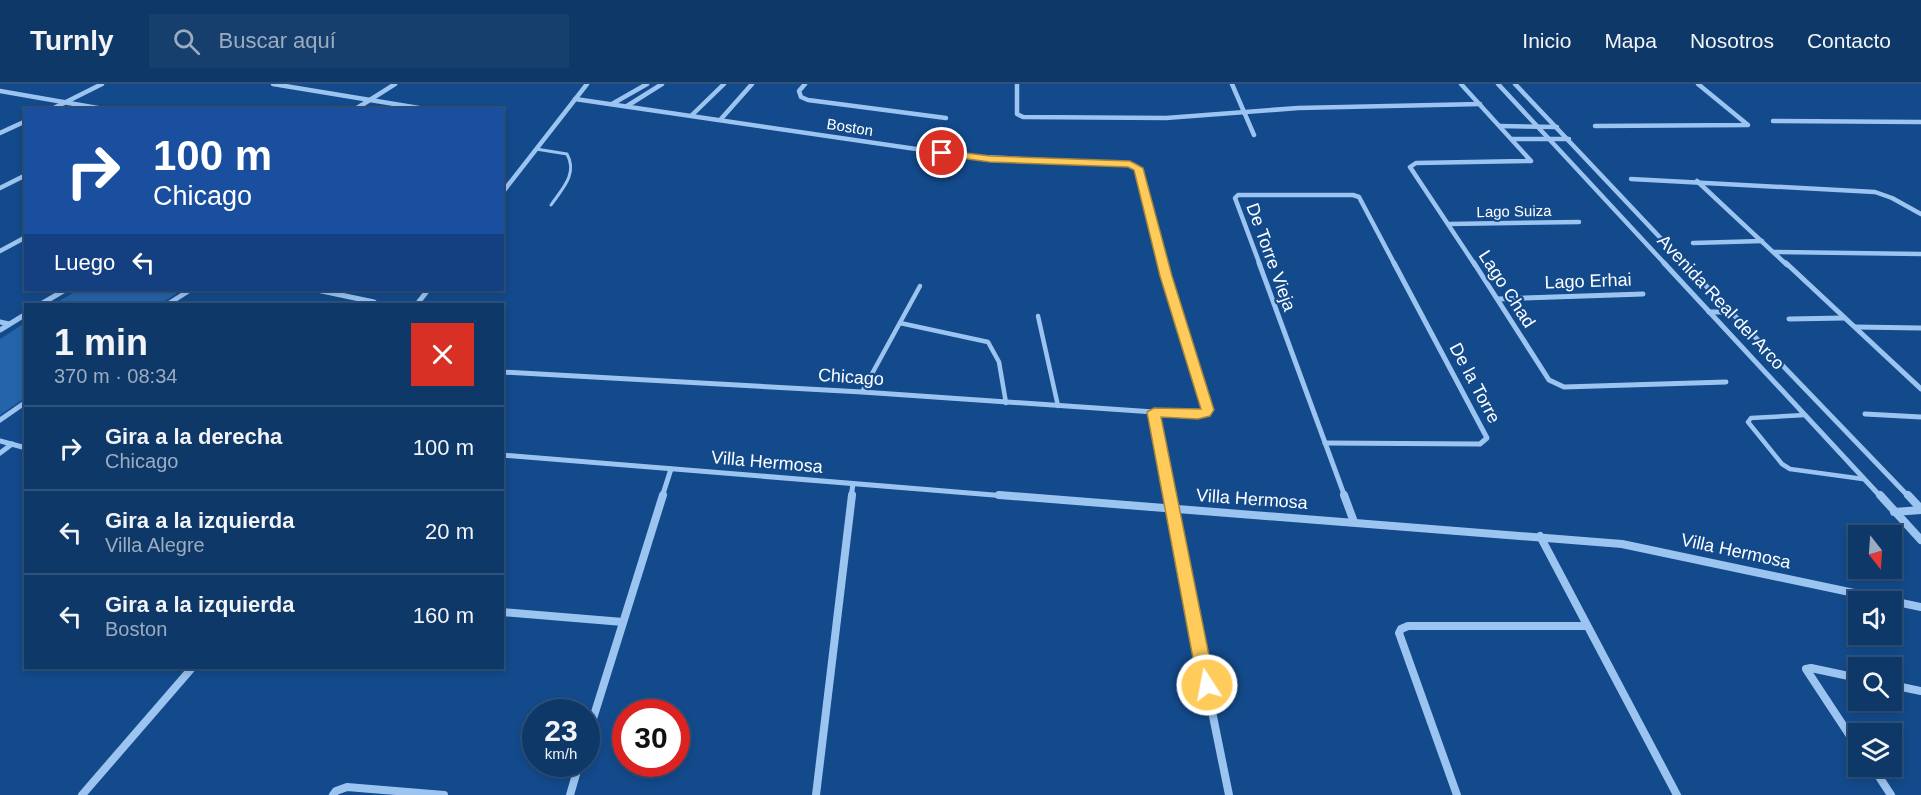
<!DOCTYPE html>
<html lang="es">
<head>
<meta charset="utf-8">
<style>
	body { margin:0; font-family:Helvetica,sans-serif; background:#173f6e; color:#f1f3f6; height:100vh; display:flex; flex-direction:column; font-size:22px; white-space:nowrap }
	* { box-sizing:border-box; margin:0 }
	p { font-size:20px; color:#9bacc0 }
	.icon { flex:none; width:33px; height:33px; fill:none; stroke:currentColor; stroke-width:2; stroke-linecap:round; stroke-linejoin:round }
	.map { position:relative; flex:1; overflow:hidden }
	.details { position:absolute; left:24px; top:219px; width:480px; height:366px; display:flex; flex-direction:column; background:#0e3868; border-radius:0px; box-shadow:0 3px 9px #0003,0 0 0 2px #2e527c }
	.details>* { flex:none }
	.hud { position:absolute; left:24px; top:24px; width:480px; height:183px; border-radius:0px; box-shadow:0 3px 9px #0003,0 0 0 2px #2e527c; background:#1a4fa0; color:#fff; overflow:hidden }
	.needle { width:39px; rotate:163deg }
	.fabs { position:absolute; left:1848px; top:441px; display:grid; gap:12px }
	.fabs a { display:grid; place-items:center; width:54px; height:54px; border-radius:0px; background:#0e3868; box-shadow:0 3px 9px #0003,0 0 0 2px #2e527c; font-size:30px }
	.speed { position:absolute; left:522px; top:615px; display:flex; gap:12px; font-size:30px; font-weight:700; text-align:center }
	.speed>* { display:grid; place-content:center; width:78px; height:78px; border-radius:50%; background:#0e3868; box-shadow:0 3px 9px #0003,0 0 0 2px #2e527c; line-height:1 }
	.speed small { font-size:15px; font-weight:400 }
	.speed .limit { border:9px solid #d22; background:#fff; color:#111 }
	.pin { position:absolute; display:grid; place-items:center; width:51px; height:51px; color:#fff; margin:-26px; border:3px solid #fff; border-radius:50%; box-shadow:0 2px 6px #0007 }
	.me { position:absolute; width:66px; margin:-33px; rotate:349deg; stroke-linejoin:round; filter:drop-shadow(0 0 4px #0008) }
	.turn { display:flex; align-items:center; gap:21px; height:126px; padding:0 30px; font-size:27px }
	.turn .icon { width:78px; height:78px; stroke-width:2.5 }
	.turn b { display:block; font-size:42px; line-height:51px }
	.then { display:flex; align-items:center; height:57px; padding:0 30px; background:#0003; gap:12px; font-size:22px }
	.round { display:grid; place-items:center; flex:none; width:63px; height:63px; border-radius:0px; background:#173f6e }
	.headline { display:flex; align-items:center; justify-content:space-between; height:102px; padding:0 30px }
	h1 { font-size:36px; font-weight:600; line-height:45px }
	ul { padding:0; list-style:none }
	li { display:flex; align-items:center; gap:18px; height:84px; padding:0 30px; border-top:2px solid #2e527c }
	li div { flex:1 }
	li b { display:block; font-size:22px }
	li em { font-style:normal }
	header { display:flex; align-items:center; gap:36px; box-sizing:border-box; height:84px; padding:0 30px; background:#0e3868; border-bottom:2px solid #2e527c }
	header strong { font-size:28px }
	nav { display:flex; gap:33px; margin-inline-start:auto; font-size:21px }
	.search { width:420px; height:54px; background:#173f6e; display:flex; align-items:center; gap:15px; box-sizing:border-box; padding:0 21px; border-radius:0px; color:#9bacc0; font-size:22px }
	.map>svg:first-child { display:block }
	.green { fill:#2564aa }
	.lines { fill:none; stroke-linecap:round; stroke-linejoin:round }
	.lane-far1 { stroke:#9cc4f0; stroke-width:3 }
	.lane { stroke:#9cc4f0; stroke-width:4.5 }
	.street-far2 { stroke:#9cc4f0; stroke-width:4.5 }
	.street-far1 { stroke:#9cc4f0; stroke-width:5 }
	.street { stroke:#9cc4f0; stroke-width:8 }
	.route { fill:#ffcc5b; stroke:#a6853b; stroke-width:1.5 }
	.labels { text-anchor:middle; dominant-baseline:central; stroke-width:4.5; stroke-linejoin:round; paint-order:stroke }
	.far-street-label { font-size:15px; fill:#fff; stroke:#134a8b }
	.street-label { font-size:18px; fill:#fff; stroke:#134a8b }
</style>
</head>
<body>
<header>
<strong>Turnly</strong>
<div class="search"><svg class="icon" aria-label="search" viewBox="0 0 24 24"><circle cx="10" cy="10" r="6"/><path d="M15 15l6 6"/></svg>Buscar aquí</div>
<nav><a>Inicio</a><a>Mapa</a><a>Nosotros</a><a>Contacto</a></nav>
</header>
<div class="map">
<svg width="1921" height="711" viewBox="0 0 1921 711">
	<rect width="100%" height="100%" fill="#134a8b"/>
	<!-- green -->
	<g class="green">
		<polygon points="78,206 182,206 160,220 54,220"/>
		<polygon points="25,239 25,314 0,331 0,255"/>
	</g>
	<g class="lines">
		<!-- lane-far1 -->
		<path class="lane-far1" d="M536,65L567,70C578,90 562,105 551,121"/>
		<!-- lane -->
		<g class="lane">
			<polyline points="1038,232 1058,322"/>
			<polyline points="900,239 988,258 999,278 1006,319"/>
			<polyline points="862,308 920,202"/>
			<polyline points="1805,331 1751,334 1748,338 1782,380 1790,385 1863,395"/>
		</g>
		<!-- street-far2 -->
		<g class="street-far2">
			<polyline points="273,0 431,26"/>
			<polyline points="805,0 799,7 801,13 808,16 946,34"/>
			<polyline points="1017,0 1017,30 1023,33 1166,34 1298,24 1480,20"/>
			<polyline points="1232,0 1254,51"/>
			<polyline points="1461,0 1531,77 1416,79 1410,83 1475,181"/>
			<polyline points="1498,0 1666,181"/>
			<polyline points="1515,0 1686,181"/>
			<polyline points="0,7 109,26"/>
			<polyline points="575,15 964,72 1134,81 1138,84 1163,181"/>
			<polyline points="612,20 647,0"/>
			<polyline points="627,22 662,0"/>
			<polyline points="50,26 102,0"/>
			<polyline points="354,26 395,0"/>
			<polyline points="692,31 724,0"/>
			<polyline points="721,35 752,0"/>
			<polyline points="1773,37 1921,38"/>
			<polyline points="1500,42 1557,43"/>
			<polyline points="1595,42 1748,41 1698,0"/>
			<polyline points="0,49 26,37"/>
			<polyline points="1512,55 1569,55"/>
			<polyline points="1631,95 1875,108 1892,114 1921,130"/>
			<polyline points="1697,97 1787,181"/>
			<polyline points="0,104 26,91"/>
			<polyline points="502,109 587,0"/>
			<polyline points="1449,140 1579,138"/>
			<polyline points="1693,159 1762,157"/>
			<polyline points="0,167 26,153"/>
			<polyline points="1774,168 1921,170"/>
			<polyline points="1260,181 1235,114 1238,111 1353,111 1359,113 1395,181"/>
		</g>
		<!-- street-far1 -->
		<g class="street-far1">
			<polyline points="1259,179 1345,413"/>
			<polyline points="1474,179 1549,296 1564,303 1726,298"/>
			<polyline points="1664,179 1881,413"/>
			<polyline points="1684,179 1909,413"/>
			<polyline points="1786,179 1921,305"/>
			<polyline points="317,206 374,218 372,220"/>
			<polyline points="1498,215 1643,210"/>
			<polyline points="41,220 65,206"/>
			<polyline points="168,220 190,206"/>
			<polyline points="417,220 428,206"/>
			<polyline points="1709,228 1730,228"/>
			<polyline points="1789,235 1844,234"/>
			<polyline points="0,238 9,240"/>
			<polyline points="1855,243 1921,244"/>
			<polyline points="0,246 26,230"/>
			<polyline points="502,288 862,308 1154,328 1205,329 1208,326 1163,179"/>
			<polyline points="1154,328 1168,413"/>
			<polyline points="1865,330 1921,333"/>
			<polyline points="0,336 26,318"/>
			<polyline points="0,357 26,364"/>
			<polyline points="1325,359 1480,360 1487,354 1394,179"/>
			<polyline points="0,369 12,360"/>
			<polyline points="502,371 1019,413"/>
			<polyline points="662,413 671,385"/>
			<polyline points="851,413 853,400"/>
		</g>
		<!-- street -->
		<g class="street">
			<polyline points="999,411 1622,460 1921,523"/>
			<polyline points="1168,411 1229,711"/>
			<polyline points="1344,411 1354,438"/>
			<polyline points="1880,411 1921,456"/>
			<polyline points="1908,411 1921,425"/>
			<polyline points="1894,428 1921,426"/>
			<polyline points="1540,452 1677,711"/>
			<polyline points="502,528 623,538"/>
			<polyline points="1858,594 1811,584 1806,585 1858,664"/>
			<polyline points="1892,601 1921,607"/>
			<polyline points="586,657 663,411"/>
			<polyline points="1872,682 1891,711"/>
			<polyline points="82,711 192,584"/>
			<polyline points="333,711 336,707 347,703 444,711"/>
			<polyline points="570,711 579,680"/>
			<polyline points="816,711 852,411"/>
			<polyline points="1457,711 1399,549 1401,545 1408,542 1587,542"/>
		</g>
	</g>
	<!-- route -->
	<polygon class="route" points="942,66 990,72 1130,77 1143,84 1172,192 1214,326 1210,332 1198,335 1161,333 1215,601 1213,606 1207,608 1201,606 1198,601 1147,328 1154,324 1201,325 1160,192 1134,86 1128,83 990,78 938,71 937,69"/>
	<g class="labels">
		<!-- far-street labels -->
		<g class="far-street-label">
			<text transform="translate(850 43) rotate(9)">Boston</text>
			<text transform="translate(1514 127) rotate(-1)">Lago Suiza</text>
		</g>
		<!-- street labels -->
		<g class="street-label">
			<text transform="translate(1271 173) rotate(70)">De Torre Vieja</text>
			<text transform="translate(1588 197) rotate(-2)">Lago Erhai</text>
			<text transform="translate(1507 205) rotate(57)">Lago Chad</text>
			<text transform="translate(1721 218) rotate(47)">Avenida Real del Arco</text>
			<text transform="translate(851 293) rotate(4)">Chicago</text>
			<text transform="translate(1475 299) rotate(62)">De la Torre</text>
			<text transform="translate(767 378) rotate(5)">Villa Hermosa</text>
			<text transform="translate(1252 415) rotate(4)">Villa Hermosa</text>
			<text transform="translate(1736 467) rotate(12)">Villa Hermosa</text>
		</g>
	</g>
</svg>
<div class="fabs">
<a><svg class="needle" viewBox="-14 -14 28 28"><path d="M0-13l5 13h-10z" fill="#e53935"/><path d="M0 13l5-13h-10z" fill="#9bacc0"/></svg></a>
<a><svg class="icon" aria-label="sound" viewBox="0 0 24 24"><path d="M4 9h4l5-4v14l-5-4H4zM17 9q2 3 0 6"/></svg></a>
<a><svg class="icon" aria-label="search" viewBox="0 0 24 24"><circle cx="10" cy="10" r="6"/><path d="M15 15l6 6"/></svg></a>
<a><svg class="icon" aria-label="layers" viewBox="0 0 24 24"><path d="M12 4l9 5-9 5-9-5zM3 14l9 5 9-5"/></svg></a>
</div>
<div class="speed"><div>23<small>km/h</small></div><div class="limit">30</div></div>
<div class="pin" style="left:942px;top:69px;background:#d93025"><svg class="icon" aria-label="arrive" viewBox="0 0 24 24"><path d="M6 21V4h12l-3 4 3 4H6"/></svg></div>
<svg class="me" style="left:1207px;top:601px" viewBox="-20 -20 40 40"><circle r="17" fill="#ffcc5b" stroke="#fff" stroke-width="3"/><path d="M0-11L8 9 0 5-8 9z" fill="#fff"/></svg>
<div class="hud">
<div class="turn"><svg class="icon" aria-label="right" viewBox="0 0 24 24"><path d="M7 20v-9h11M14 6l5 5-5 5"/></svg><div><b>100 m</b>Chicago</div></div>
<div class="then">Luego<svg class="icon" aria-label="left" viewBox="0 0 24 24"><path d="M17 20v-9H6M10 6l-5 5 5 5"/></svg></div>
</div>
<section class="details">
<div class="headline"><div><h1>1 min</h1><p>370 m · 08:34</p></div><a class="round" style="background:#d93025;color:#fff"><svg class="icon" aria-label="close" viewBox="0 0 24 24"><path d="M6 6l12 12M18 6L6 18"/></svg></a></div>
<ul>
<li><svg class="icon" aria-label="right" viewBox="0 0 24 24"><path d="M7 20v-9h11M14 6l5 5-5 5"/></svg><div><b>Gira a la derecha</b><p>Chicago</p></div><em>100 m</em></li>
<li><svg class="icon" aria-label="left" viewBox="0 0 24 24"><path d="M17 20v-9H6M10 6l-5 5 5 5"/></svg><div><b>Gira a la izquierda</b><p>Villa Alegre</p></div><em>20 m</em></li>
<li><svg class="icon" aria-label="left" viewBox="0 0 24 24"><path d="M17 20v-9H6M10 6l-5 5 5 5"/></svg><div><b>Gira a la izquierda</b><p>Boston</p></div><em>160 m</em></li>
</ul>
</section>
</div>
</body>
</html>
